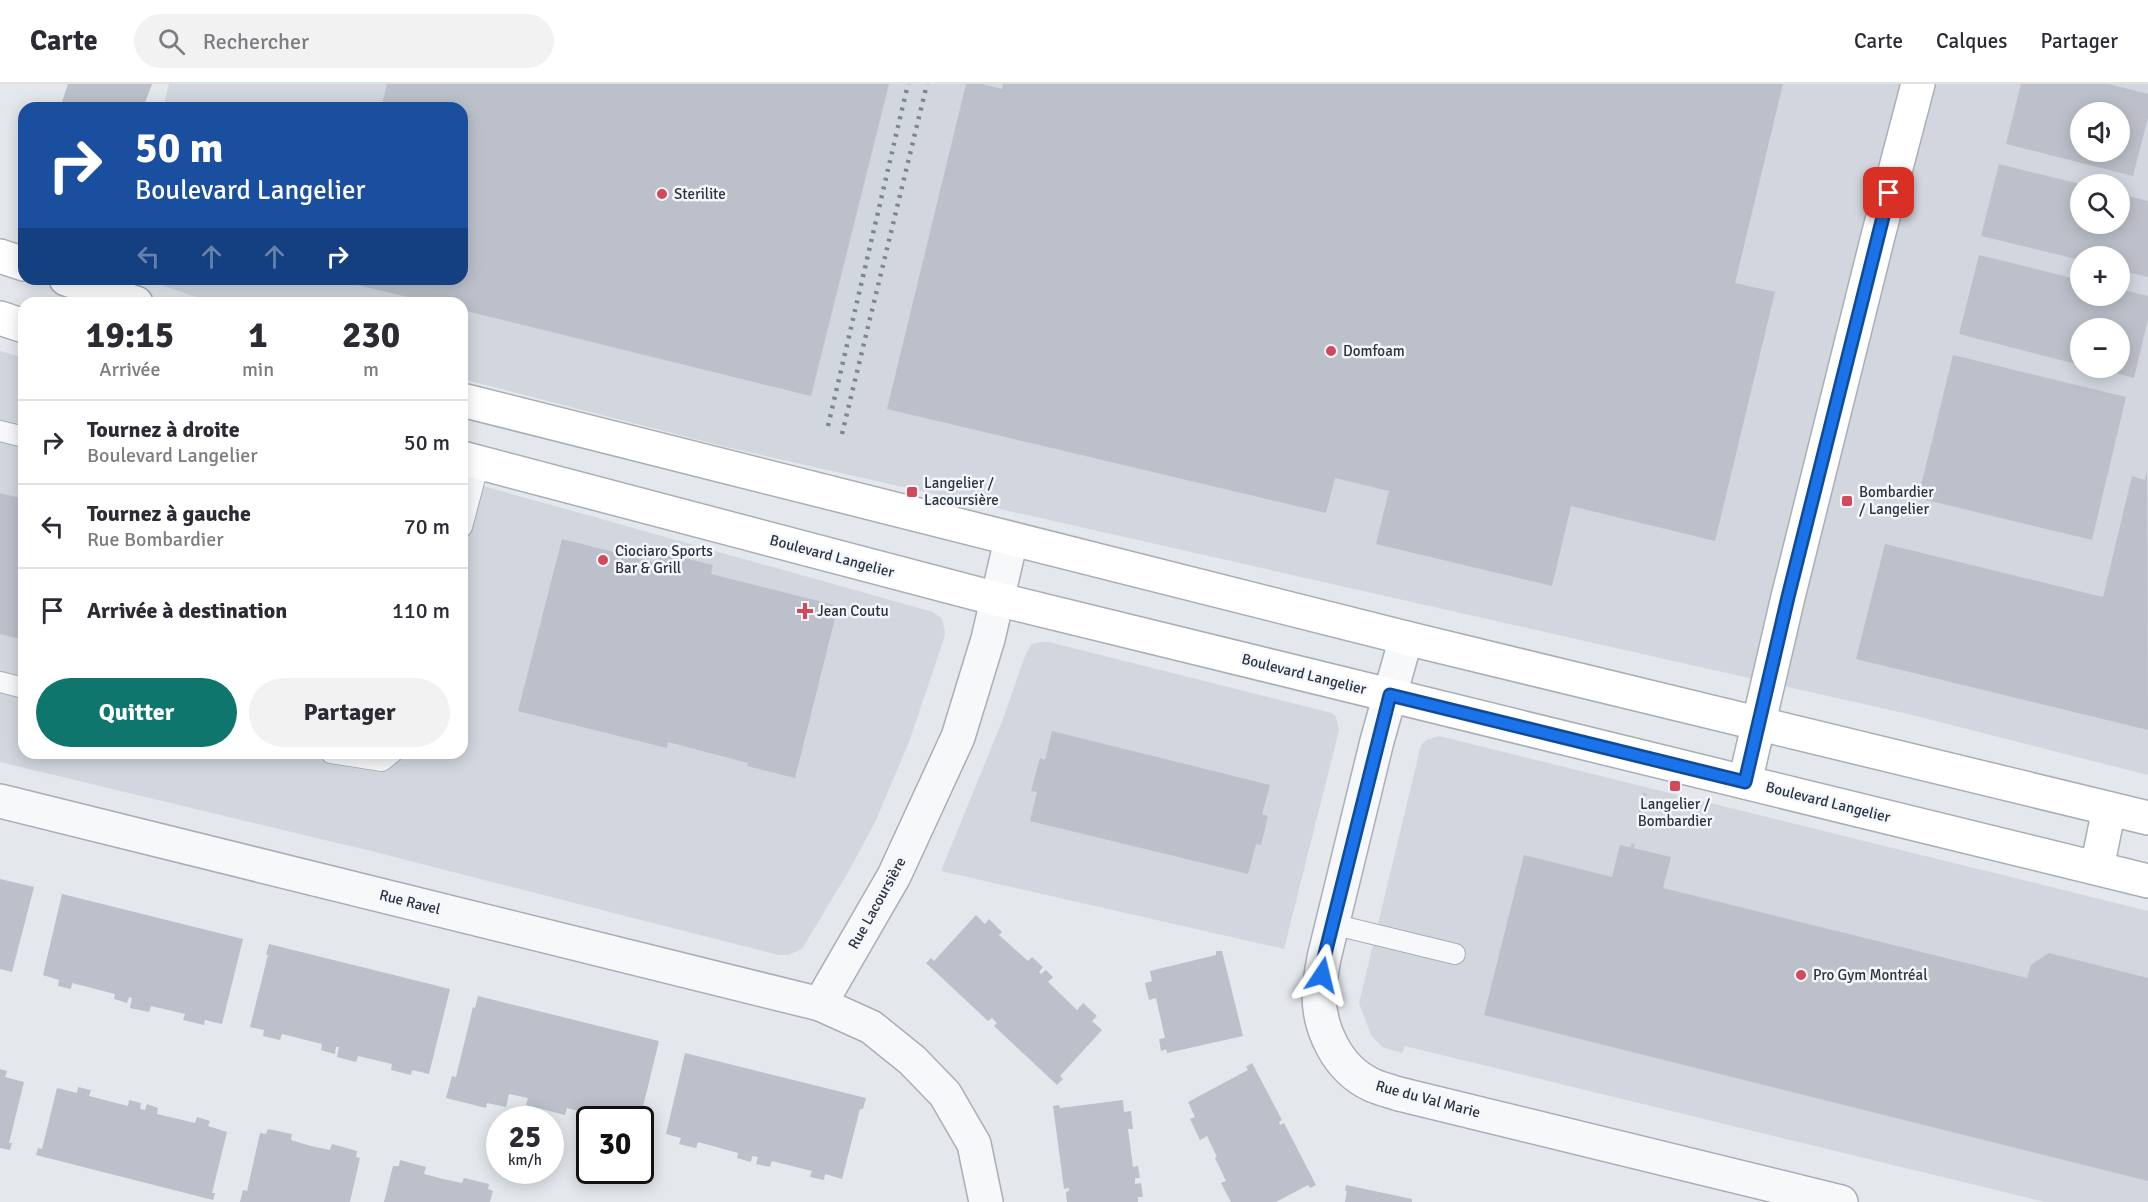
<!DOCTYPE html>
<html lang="fr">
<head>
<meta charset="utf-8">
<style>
	body { margin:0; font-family:Signika,sans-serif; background:#f2f2f3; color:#2b2b33; height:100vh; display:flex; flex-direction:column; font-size:22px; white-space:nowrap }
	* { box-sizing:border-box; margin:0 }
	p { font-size:20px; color:#7c7c81 }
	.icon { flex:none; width:33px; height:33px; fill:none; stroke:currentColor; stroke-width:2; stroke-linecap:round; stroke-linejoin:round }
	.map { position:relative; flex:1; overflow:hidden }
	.drawer { position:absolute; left:18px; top:213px; width:450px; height:462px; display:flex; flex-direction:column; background:#fff; border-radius:18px; box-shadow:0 3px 15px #0003 }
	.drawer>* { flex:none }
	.top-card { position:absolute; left:18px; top:18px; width:450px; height:183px; border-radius:18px; box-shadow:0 3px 15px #0003; background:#1a4fa0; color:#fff; overflow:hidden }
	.controls { position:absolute; left:2070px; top:18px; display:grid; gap:12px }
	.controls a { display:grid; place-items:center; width:60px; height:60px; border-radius:50%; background:#fff; box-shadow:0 3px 15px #0003; font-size:30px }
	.speed { position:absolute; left:486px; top:1022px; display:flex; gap:12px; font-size:30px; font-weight:700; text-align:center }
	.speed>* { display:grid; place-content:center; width:78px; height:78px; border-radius:50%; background:#fff; box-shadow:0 3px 15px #0003; line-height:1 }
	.speed small { font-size:15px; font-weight:400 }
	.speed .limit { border:3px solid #111; border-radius:9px; background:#fff; color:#111 }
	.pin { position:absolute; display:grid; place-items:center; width:51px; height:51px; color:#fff; margin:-26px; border-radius:12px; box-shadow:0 3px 9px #0006 }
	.me { position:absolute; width:66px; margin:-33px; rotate:10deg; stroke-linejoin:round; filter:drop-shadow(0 0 4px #0008) }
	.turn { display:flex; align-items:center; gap:21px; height:126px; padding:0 18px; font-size:27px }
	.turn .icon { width:78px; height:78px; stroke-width:2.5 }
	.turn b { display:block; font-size:42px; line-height:51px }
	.lanes { display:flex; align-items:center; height:57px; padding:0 18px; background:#0003; justify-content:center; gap:30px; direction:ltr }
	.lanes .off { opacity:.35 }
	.eta { display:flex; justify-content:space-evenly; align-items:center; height:102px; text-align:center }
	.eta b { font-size:36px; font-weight:800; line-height:42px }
	.cta { display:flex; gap:12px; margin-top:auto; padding:12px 18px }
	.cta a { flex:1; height:69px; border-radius:36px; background:#0f766e; color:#fff; font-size:24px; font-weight:800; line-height:69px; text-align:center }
	.cta a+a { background:#f2f2f3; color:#2b2b33 }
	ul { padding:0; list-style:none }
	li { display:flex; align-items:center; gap:18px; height:84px; padding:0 18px; border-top:2px solid #e1e1e2 }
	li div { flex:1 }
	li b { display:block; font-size:22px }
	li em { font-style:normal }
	header { display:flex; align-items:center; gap:36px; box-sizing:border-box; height:84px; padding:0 30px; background:#fff; border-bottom:2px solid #e1e1e2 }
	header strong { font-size:28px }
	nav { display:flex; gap:33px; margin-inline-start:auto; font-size:21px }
	.search { width:420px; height:54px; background:#f2f2f3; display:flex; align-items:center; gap:15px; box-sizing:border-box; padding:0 21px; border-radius:33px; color:#7c7c81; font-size:22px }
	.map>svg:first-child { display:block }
	.built { fill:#d2d6de; fill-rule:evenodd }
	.building { fill:#bbc0ca; fill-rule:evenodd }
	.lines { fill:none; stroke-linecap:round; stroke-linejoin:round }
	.lane-casing { stroke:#a9aeb7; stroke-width:22 }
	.street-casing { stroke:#a9aeb7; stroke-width:36 }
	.secondary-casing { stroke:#a9aeb7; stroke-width:36 }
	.path { stroke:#c2c5cb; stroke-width:4; stroke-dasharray:4.5 4.5; stroke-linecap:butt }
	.lane { stroke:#f7f8fa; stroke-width:20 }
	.street { stroke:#f7f8fa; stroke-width:33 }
	.secondary { stroke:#fff; stroke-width:33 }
	.rail { stroke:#7d8696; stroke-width:4.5; stroke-dasharray:3 6; stroke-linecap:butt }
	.route-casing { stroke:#114b97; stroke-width:15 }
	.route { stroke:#1a73e8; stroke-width:10 }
	.poi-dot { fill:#d1495b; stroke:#f4f6f9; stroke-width:2 }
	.labels { text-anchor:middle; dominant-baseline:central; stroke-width:5; stroke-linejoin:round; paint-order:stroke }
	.poi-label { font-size:15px; fill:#2b3445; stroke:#f4f6f9; text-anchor:start }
	.street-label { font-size:15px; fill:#2b3445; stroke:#f4f6f9 }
</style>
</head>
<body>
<header>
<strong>Carte</strong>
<div class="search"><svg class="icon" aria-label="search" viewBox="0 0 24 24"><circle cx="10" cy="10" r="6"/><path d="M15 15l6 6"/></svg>Rechercher</div>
<nav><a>Carte</a><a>Calques</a><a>Partager</a></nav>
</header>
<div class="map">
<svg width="2148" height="1118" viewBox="0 0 2148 1118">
	<rect width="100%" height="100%" fill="#e4e7ec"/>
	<!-- built -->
	<g class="built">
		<path d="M169,0H2148V691L1908,630L726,363L462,295V219H212L145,195H462V24H163ZM2080,28H2120V68H2080ZM2080,100H2120V140H2080ZM2080,172H2120V212H2080ZM2080,244H2120V284H2080Z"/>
		<polygon points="0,267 24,274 24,669 462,669 462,396 933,528 942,535 945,548 944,554 909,658 876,736 850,785 802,865 788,871 779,871 375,768 0,678"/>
		<polygon points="1040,558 1049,558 1332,629 1336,633 1339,646 1284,865 941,787 1003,635 1025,572 1031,561"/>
		<polygon points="1439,652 2148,827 2148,1118 2045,1118 1405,962 1402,969 1382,963 1371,951 1359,919 1421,661 1426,656"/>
	</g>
	<!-- building -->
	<g class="building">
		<polygon points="68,0 152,0 143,24 60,24"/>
		<polygon points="387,0 889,0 811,312 462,226 462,219 432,219 337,196 462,195 462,24 381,24"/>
		<polygon points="966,0 982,0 1002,5 1003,0 1783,0 1735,199 1775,208 1715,457 1571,422 1552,502 1376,460 1389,407 1335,394 1326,429 887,325"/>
		<path d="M2021,0H2109L2148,10V34L2133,92L2006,60ZM2080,28H2120V68H2080Z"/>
		<polygon points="1999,80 2080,100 2080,140 2120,140 2120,110 2148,117 2148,193 2120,186 2120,172 2080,172 2080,176 1981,152"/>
		<polygon points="1979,171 2080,196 2080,212 2120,212 2120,205 2148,212 2148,235 2134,294 2096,284 2120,284 2120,244 2080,244 2080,281 1959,250"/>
		<polygon points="1953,271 2126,313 2092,456 1918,414"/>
		<polygon points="2147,385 2148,646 1856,575 1885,460 2103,513 2132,392 2145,396"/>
		<polygon points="0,409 24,415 24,556 0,550"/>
		<polygon points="562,455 657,479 660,468 713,481 711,490 838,522 795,694 747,682 748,679 668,658 667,664 518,627"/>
		<polygon points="1052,647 1270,701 1262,730 1268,732 1261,761 1256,760 1248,790 1030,737 1037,708 1031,707 1040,674 1045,676"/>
		<polygon points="1620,761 1671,773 1663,804 2027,894 2031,881 2049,869 2148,894 2148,1097 1484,931 1524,771 1612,793"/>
		<polygon points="0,795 34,803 12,888 0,885"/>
		<polygon points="62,810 243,855 222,940 205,936 204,941 183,936 185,930 151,922 149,928 130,924 132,914 129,913 127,919 114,915 115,910 72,899 71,905 58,902 59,896 43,891"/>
		<polygon points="976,831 985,840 989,835 1002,848 999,851 1028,877 1032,873 1043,883 1039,888 1041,890 1046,886 1053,893 1048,898 1077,926 1083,919 1097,932 1092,937 1102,946 1060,992 1063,995 1057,1001 994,942 997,939 992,934 988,937 926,879 931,874 934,877"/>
		<polygon points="269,860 450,905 429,990 412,986 411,991 391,986 392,980 358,972 356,978 337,973 339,963 336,963 335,970 321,966 322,960 282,950 280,956 263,952 264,946 250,943 268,871 266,871"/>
		<polygon points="1216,867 1222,867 1243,952 1167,969 1166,965 1161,967 1159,955 1165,954 1156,914 1149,916 1145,899 1152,897 1150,887 1216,871"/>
		<polygon points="478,912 659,957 640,1035 601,1035 601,1033 567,1024 565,1031 526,1021 528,1014 509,1010 506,1023 487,1019 486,1024 446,1014 452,992 456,993 473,923 475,924"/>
		<polygon points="685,969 866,1014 863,1025 860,1025 842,1095 825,1090 824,1096 810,1093 812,1087 772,1077 770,1083 756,1080 758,1073 752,1072 751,1078 737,1074 738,1069 698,1058 696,1064 679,1060 681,1054 666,1050"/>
		<polygon points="1252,979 1282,1036 1279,1038 1280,1041 1284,1039 1316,1101 1310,1104 1308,1101 1276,1118 1231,1118 1221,1099 1226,1097 1215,1074 1217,1073 1207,1052 1200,1056 1190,1035 1195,1033 1188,1018 1248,986 1246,983"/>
		<polygon points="0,985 7,987 5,993 24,998 9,1059 12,1059 10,1066 0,1064"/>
		<polygon points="78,1003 91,1006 89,1012 128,1022 129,1016 141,1019 140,1025 145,1026 147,1020 158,1024 157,1030 195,1039 197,1033 210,1037 208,1042 227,1048 212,1109 215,1109 213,1116 36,1071 38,1064 42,1065 57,1004 77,1009"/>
		<polygon points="1123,1016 1124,1028 1131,1027 1133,1045 1128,1045 1133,1083 1138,1082 1140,1094 1135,1094 1135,1100 1141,1099 1143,1113 1138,1113 1138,1118 1067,1118 1066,1108 1069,1107 1069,1104 1064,1105 1053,1022 1059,1021 1060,1024"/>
		<polygon points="268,1045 292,1050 291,1056 311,1062 330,1066 332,1060 357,1067 356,1073 360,1074 350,1118 240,1118 243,1106 247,1107 260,1049 266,1050"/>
		<polygon points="400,1076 426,1083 424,1090 443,1095 462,1099 464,1094 489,1100 488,1105 493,1107 490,1118 384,1118 393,1082 399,1082"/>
		<polygon points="1346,1101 1412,1115 1412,1118 1345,1118 1347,1107 1345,1107"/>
	</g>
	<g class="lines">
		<defs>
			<g id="lane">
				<polyline points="0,347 24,353"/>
				<polyline points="462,443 479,379"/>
				<polyline points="0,598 24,604"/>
				<polyline points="331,669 382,677 392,669"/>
				<polyline points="1332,840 1455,870"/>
			</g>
			<g id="street">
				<path d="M1406,554L1377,657L1324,874C1322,885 1320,896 1319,907C1318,944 1337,985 1372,1001C1381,1005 1390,1007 1399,1010L1841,1118"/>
				<polyline points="0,717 820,920"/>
				<polyline points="986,1118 974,1060 945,1010 912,976 871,943 820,920 894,792 958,653 988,555 1011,456"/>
			</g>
			<g id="secondary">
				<polyline points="0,172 24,180"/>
				<polyline points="66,195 136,219"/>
				<polyline points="0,234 24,242"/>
				<polyline points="462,316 1406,554 2148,734"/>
				<polyline points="462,374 997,515 2148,797"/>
				<polyline points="1745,698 1788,513 1878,152 1918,0"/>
				<polyline points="2097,784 2109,725"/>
			</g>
		</defs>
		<!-- lane casing -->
		<use href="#lane" class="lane-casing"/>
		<!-- street casing -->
		<use href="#street" class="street-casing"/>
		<!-- secondary casing -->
		<use href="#secondary" class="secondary-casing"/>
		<!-- path -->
		<g class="path">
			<polyline points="1640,729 1645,709"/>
			<polyline points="1632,764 1633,759"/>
		</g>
		<!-- lane -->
		<use href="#lane" class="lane"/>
		<!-- street -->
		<use href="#street" class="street"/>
		<!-- secondary -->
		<use href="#secondary" class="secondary"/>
		<!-- rail -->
		<g class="rail">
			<polyline points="828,342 908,0"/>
			<polyline points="842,350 927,0"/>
		</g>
	</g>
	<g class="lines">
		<defs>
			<polyline id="route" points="1322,891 1324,874 1390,611 1745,698 1788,513 1889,109"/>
		</defs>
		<!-- route casing -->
		<use href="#route" class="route-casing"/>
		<!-- route -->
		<use href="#route" class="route"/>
	</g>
	<!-- markers -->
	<g class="poi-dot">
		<circle cx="662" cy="110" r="6"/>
		<circle cx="1331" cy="267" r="6"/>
		<rect x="906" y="402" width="12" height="12" rx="3"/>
		<rect x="1841" y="411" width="12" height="12" rx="3"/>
		<circle cx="603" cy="476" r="6"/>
		<path d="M802 518h6v6h6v6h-6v6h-6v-6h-6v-6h6z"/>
		<rect x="1669" y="696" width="12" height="12" rx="3"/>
		<circle cx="1801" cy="891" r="6"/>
	</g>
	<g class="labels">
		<!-- poi labels -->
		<g class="poi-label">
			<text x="674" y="110">Sterilite</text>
			<text x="1343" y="267">Domfoam</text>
			<text x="924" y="399">Langelier /<tspan x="924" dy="17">Lacoursière</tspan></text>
			<text x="1859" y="408">Bombardier<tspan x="1859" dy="17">/ Langelier</tspan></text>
			<text x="615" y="467">Ciociaro Sports<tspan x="615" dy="17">Bar &amp; Grill</tspan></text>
			<text x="817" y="527">Jean Coutu</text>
			<text x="1675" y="720" text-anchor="middle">Langelier /<tspan x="1675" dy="17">Bombardier</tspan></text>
			<text x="1813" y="891">Pro Gym Montréal</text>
		</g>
		<!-- street labels -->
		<g class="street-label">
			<text transform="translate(832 472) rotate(15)">Boulevard Langelier</text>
			<text transform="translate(1304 590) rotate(14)">Boulevard Langelier</text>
			<text transform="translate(1828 718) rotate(14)">Boulevard Langelier</text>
			<text transform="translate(410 818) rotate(14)">Rue Ravel</text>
			<text transform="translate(877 819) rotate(-61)">Rue Lacoursière</text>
			<text transform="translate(1428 1015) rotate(15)">Rue du Val Marie</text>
		</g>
	</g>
</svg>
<div class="controls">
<a><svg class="icon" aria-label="sound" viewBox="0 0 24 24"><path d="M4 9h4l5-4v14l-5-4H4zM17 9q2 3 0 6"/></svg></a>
<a><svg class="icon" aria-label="search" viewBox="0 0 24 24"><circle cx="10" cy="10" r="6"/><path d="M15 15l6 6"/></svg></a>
<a>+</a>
<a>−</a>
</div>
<div class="speed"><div>25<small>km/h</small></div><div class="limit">30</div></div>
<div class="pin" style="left:1889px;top:109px;background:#d93025"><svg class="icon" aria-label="arrive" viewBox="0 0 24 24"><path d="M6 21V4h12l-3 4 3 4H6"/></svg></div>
<svg class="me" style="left:1322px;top:891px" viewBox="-20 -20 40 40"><path d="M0-17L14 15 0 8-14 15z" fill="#1a73e8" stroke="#fff" stroke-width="4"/></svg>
<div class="top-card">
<div class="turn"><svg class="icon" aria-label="right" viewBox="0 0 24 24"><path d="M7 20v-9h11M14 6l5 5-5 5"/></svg><div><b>50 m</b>Boulevard Langelier</div></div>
<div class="lanes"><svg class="icon off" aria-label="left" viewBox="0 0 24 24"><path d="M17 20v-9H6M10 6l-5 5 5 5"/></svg><svg class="icon off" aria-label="ahead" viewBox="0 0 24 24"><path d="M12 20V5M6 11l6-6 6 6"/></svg><svg class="icon off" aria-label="ahead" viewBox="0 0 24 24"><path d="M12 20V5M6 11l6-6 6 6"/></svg><svg class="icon" aria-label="right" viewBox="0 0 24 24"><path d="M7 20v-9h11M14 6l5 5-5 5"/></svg></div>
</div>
<section class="drawer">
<div class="eta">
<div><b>19:15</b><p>Arrivée</p></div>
<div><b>1</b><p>min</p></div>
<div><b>230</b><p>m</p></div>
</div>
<ul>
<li><svg class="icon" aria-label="right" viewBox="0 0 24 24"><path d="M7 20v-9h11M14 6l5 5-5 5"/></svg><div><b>Tournez à droite</b><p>Boulevard Langelier</p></div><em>50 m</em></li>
<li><svg class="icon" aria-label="left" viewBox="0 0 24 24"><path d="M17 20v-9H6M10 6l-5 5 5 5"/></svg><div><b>Tournez à gauche</b><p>Rue Bombardier</p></div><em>70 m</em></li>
<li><svg class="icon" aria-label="arrive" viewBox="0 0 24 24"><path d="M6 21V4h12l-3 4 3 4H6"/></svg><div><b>Arrivée à destination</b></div><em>110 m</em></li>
</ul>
<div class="cta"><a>Quitter</a><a>Partager</a></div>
</section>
</div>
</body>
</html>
